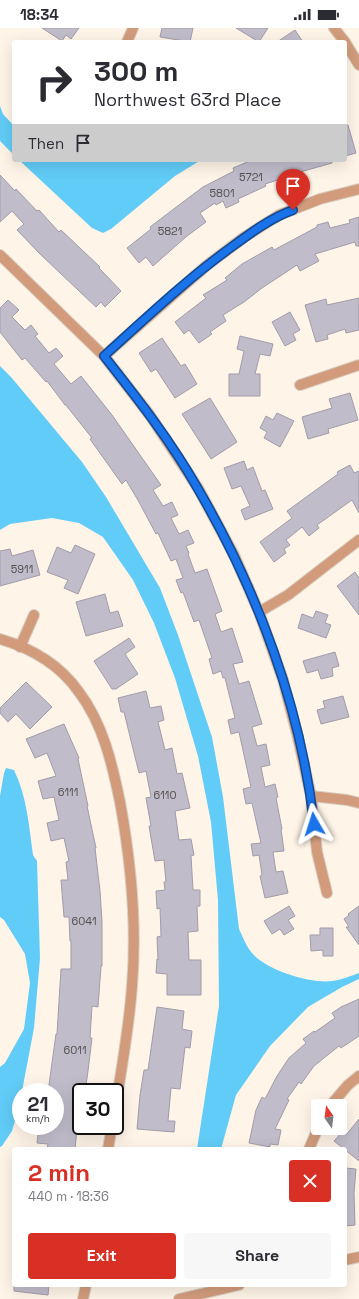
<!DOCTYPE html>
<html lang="en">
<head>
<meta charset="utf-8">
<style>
	body { margin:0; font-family:"Space Grotesk",sans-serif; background:#f7f7f7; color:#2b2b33; height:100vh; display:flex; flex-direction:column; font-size:15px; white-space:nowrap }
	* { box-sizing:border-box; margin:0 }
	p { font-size:13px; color:#7c7c81 }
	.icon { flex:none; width:22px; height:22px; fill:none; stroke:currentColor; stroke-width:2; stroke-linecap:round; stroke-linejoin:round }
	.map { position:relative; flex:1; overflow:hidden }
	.side { position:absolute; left:12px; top:1119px; width:335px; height:140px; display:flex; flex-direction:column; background:#fff; border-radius:4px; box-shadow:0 4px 16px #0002 }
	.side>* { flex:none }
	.top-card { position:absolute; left:12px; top:12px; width:335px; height:122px; border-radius:4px; box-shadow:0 4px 16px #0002; background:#fff; color:#2b2b33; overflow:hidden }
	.needle { width:26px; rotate:346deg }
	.tools { position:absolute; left:311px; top:1071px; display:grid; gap:8px }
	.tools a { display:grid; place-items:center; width:36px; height:36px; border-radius:4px; background:#fff; box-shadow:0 4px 16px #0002; font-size:20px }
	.speed { position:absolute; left:12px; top:1055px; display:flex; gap:8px; font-size:20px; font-weight:700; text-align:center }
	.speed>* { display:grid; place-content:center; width:52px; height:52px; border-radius:50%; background:#fff; box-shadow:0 4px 16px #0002; line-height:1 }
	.speed small { font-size:10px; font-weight:400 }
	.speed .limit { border:2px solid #111; border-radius:6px; background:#fff; color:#111 }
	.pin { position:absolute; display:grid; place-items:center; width:34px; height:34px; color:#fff; margin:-41px -17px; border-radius:50% 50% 50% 0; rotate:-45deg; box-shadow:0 0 4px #0007 }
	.pin .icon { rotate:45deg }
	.me { position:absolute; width:44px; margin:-22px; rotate:354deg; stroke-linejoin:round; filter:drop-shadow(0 0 3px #0008) }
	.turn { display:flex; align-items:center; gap:14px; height:84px; padding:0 16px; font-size:18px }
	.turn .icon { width:52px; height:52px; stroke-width:2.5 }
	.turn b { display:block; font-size:28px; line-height:34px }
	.then { display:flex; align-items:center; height:38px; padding:0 16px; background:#0003; gap:8px; font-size:15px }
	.round { display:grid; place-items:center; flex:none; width:42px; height:42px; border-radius:4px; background:#f7f7f7 }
	.overview { display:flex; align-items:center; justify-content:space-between; height:68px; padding:0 16px }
	h1 { font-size:24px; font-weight:700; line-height:30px; color:#d93025 }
	.action { display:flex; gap:8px; margin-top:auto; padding:8px 16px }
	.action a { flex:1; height:46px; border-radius:4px; background:#d93025; color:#fff; font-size:16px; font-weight:700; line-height:46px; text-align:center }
	.action a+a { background:#f7f7f7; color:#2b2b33 }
	.status { display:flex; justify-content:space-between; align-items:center; height:28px; padding:0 20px; background:#fff; direction:ltr }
	.status svg { height:11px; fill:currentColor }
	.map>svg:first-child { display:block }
	.water { fill:#61ccf7 }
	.building { fill:#c0bcca; stroke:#a19caa }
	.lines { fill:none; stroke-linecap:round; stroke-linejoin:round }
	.street-casing { stroke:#d9d0c4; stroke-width:12 }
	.street { stroke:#d29c7c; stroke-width:10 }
	.route-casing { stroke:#114b97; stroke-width:10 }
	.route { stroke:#1a73e8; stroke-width:7 }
	.labels { text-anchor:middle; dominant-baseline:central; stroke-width:3.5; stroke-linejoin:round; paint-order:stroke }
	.number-label { font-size:11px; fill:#545050 }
</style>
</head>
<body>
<div class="status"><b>18:34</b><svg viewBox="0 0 49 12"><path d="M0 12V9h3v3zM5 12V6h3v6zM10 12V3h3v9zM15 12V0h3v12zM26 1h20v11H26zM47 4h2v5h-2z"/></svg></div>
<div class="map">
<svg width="359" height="1271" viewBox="0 0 359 1271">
	<rect width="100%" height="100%" fill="#fef4e7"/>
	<!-- water -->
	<g class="water">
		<polygon points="0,78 3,86 14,98 14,127 0,113"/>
		<polygon points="19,132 64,132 87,134 108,132 201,132 175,148 111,201 103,205 92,200"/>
		<path d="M0,338L11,349L82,434L106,469L160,560L178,607L212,709L223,769L239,901C243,909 246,918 252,925C266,942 311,956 332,953C342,952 350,948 359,945V951L342,959L308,979L270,1018L236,1067L221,1121H197L219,978L218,872L211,794L198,728L175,650L154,595L133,552L103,509L79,495L52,490L10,496L0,502Z"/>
		<path d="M6,740L14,742C27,769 29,798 33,827L37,833L40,930L34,1000L19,1079L12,1103L2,1118L0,1119V1039L5,1035L24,1001L30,955L25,926L4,892L0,889V768L4,745Z"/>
	</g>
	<!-- building -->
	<g class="building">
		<polygon points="42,0 79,0 71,11 66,7 62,13"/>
		<polygon points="162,0 193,0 190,14 160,9"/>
		<polygon points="236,0 268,0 259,14"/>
		<polygon points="295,2 303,14 277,14"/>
		<polygon points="345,97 348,97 356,125 345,128"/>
		<polygon points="252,132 332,132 332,135 293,146 294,147 265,156 266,158 238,171 239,174 226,180 223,173 216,177 215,175 200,185 206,194 187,208 153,238 146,229 139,235 127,220 151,201 150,199 179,177 203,159 234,143 233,140"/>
		<polygon points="0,147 15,163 16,161 37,183 39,182 59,204 61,202 100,239 99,240 121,263 105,279 101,274 96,279 40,226 17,202 24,196 12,183 0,194"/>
		<polygon points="359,189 359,218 356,218 355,214 315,226 319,233 300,243 297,237 262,260 244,274 223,287 226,293 210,304 212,306 199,315 189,302 184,306 175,294 206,270 203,267 227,252 225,250 242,236 272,219 274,222 317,199 317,197 328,194 330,200 350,195 349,192"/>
		<polygon points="359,270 359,302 346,305 345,301 327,307 328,311 316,314 305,277 326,271 327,277"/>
		<polygon points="8,272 19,282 12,289 25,302 31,297 38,306 35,308 49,325 56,320 63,328 54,336 71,356 81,348 112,387 161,457 153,462 163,478 172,474 178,487 171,490 179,506 188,502 194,515 186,518 189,525 188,526 195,545 207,541 222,583 215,586 221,604 232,600 243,634 233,636 239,656 249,653 262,696 252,699 257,718 266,716 270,737 261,739 265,759 275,756 278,769 276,770 282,801 281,801 284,823 273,824 276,844 283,843 288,865 265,870 260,848 262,847 259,827 253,828 251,816 261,815 252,775 246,776 243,761 251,759 239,704 231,706 228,692 235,690 225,650 223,650 221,643 213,646 209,631 212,630 199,592 194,594 183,564 181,565 176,552 183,550 176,531 171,533 158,505 156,506 139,474 126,452 122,456 90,411 92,410 65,376 65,377 47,353 46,354 25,330 22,332 0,304 0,280"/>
		<polygon points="290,284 300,302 293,306 296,312 285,318 272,294"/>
		<polygon points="240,308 273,316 270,328 260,326 255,346 260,346 260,368 229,368 229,346 239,346 244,323 237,321"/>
		<polygon points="162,310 181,338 185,336 197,356 175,370 156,341 151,344 139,325"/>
		<polygon points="350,365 358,392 328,401 329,405 308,411 302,389 332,380 329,371"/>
		<polygon points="210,370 237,414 211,431 182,386"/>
		<polygon points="277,385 294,393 280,419 264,410 267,404 260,400 266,388 273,392"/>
		<polygon points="244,433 247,442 253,439 262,463 265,462 273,481 245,492 241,482 250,478 241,458 232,461 224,440"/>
		<polygon points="350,437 354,445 359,443 359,485 352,472 317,497 319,500 309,508 302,499 286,512 290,517 284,521 286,525 274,534 260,514 292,490 287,483 338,446 337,444"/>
		<polygon points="75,517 95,526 78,566 64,560 68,552 47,544 57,519 71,525"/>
		<polygon points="10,521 12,528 33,522 40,547 0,558 0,523"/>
		<polygon points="355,544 359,550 359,587 337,558"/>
		<polygon points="105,566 110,585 118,583 123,598 86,608 76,574"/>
		<polygon points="316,583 328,587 325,595 331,597 326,610 298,600 302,586 313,590"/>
		<polygon points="129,610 135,619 125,626 138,646 116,661 112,661 94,633"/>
		<polygon points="335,624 339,638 332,640 333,648 321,651 318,642 307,645 303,633"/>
		<polygon points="26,654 52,679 30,701 16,686 8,694 0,685 0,680"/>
		<polygon points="146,663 150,680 161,678 164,692 158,694 165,722 172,720 177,746 182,745 190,780 175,783 179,812 191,811 194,827 191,828 193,862 200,862 200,878 197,878 198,903 188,904 189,932 201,932 201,967 167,967 167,946 156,945 157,931 158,932 157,909 161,908 160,880 157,881 156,863 165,862 164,854 166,854 164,832 155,833 149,798 151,798 146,770 151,769 146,743 139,745 124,684 121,684 118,670"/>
		<polygon points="343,668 349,689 321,696 317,682 325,680 323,673"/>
		<polygon points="64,696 79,730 78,731 88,778 87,778 96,820 95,820 100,863 102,894 102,938 101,938 98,979 92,978 90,1010 92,1010 88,1043 85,1064 81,1064 81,1070 79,1070 75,1101 77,1101 75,1121 47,1121 48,1116 37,1115 39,1098 55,1100 55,1064 48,1064 56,1006 57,1006 61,941 71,941 71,913 70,913 69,889 64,889 61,852 68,852 66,834 69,833 64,810 51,813 47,795 59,792 54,769 43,771 38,753 56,748 47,725 35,730 26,711"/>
		<polygon points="289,878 295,888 288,892 294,901 284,907 280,901 272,906 264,893"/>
		<polygon points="359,878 359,917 346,899 349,899 344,891 349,887 348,886"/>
		<polygon points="320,900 333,900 333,928 323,928 323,922 311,923 310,907 320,907"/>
		<polygon points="359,971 359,1008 341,1020 339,1018 314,1038 301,1056 299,1054 287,1071 289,1072 275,1101 281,1102 278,1117 270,1116 270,1119 249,1115 256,1082 262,1069 265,1071 277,1048 289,1030 306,1015 303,1011 314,1003 315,1004 335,990 332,985 341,979"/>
		<polygon points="157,979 184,983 182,1001 192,1003 190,1020 185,1019 180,1061 171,1060 168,1093 175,1093 174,1104 137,1101 140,1067 144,1042 148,1042"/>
		<polygon points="359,1091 359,1133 334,1113 342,1104 346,1107"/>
		<polygon points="345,1140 356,1141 354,1165 355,1197 345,1198"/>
		<polygon points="14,1257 49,1257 48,1267 14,1263"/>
	</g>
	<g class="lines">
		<defs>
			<g id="street">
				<polyline points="334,0 345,14"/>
				<polyline points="127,14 133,0"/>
				<polyline points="345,14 359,37"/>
				<polyline points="0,227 104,328 149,386 198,460 234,527 259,584 283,652 297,706 311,768 317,824 327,865"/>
				<polyline points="104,328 206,238 243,210 279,187 320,171 359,161"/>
				<polyline points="300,357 359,337"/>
				<polyline points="259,584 288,567 359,512"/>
				<path d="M0,611C31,620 60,637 79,664C103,696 112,735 120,774C131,834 137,897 132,958C129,999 122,1040 115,1081"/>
				<polyline points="20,619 34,587"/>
				<polyline points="311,768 347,772 359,775"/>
				<polyline points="330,1078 348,1057 359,1048"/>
				<polyline points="108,1121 112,1098"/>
				<polyline points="309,1121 318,1100"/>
				<polyline points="345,1232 359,1229"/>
				<polyline points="83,1271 86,1257"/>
				<polyline points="179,1271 239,1257"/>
			</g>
		</defs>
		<!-- street casing -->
		<use href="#street" class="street-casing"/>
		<!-- street -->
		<use href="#street" class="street"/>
	</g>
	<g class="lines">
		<defs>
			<path id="route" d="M293,182C271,190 252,204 233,218C187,251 146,290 104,328C137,370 171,413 198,461C257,562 301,679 314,796"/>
		</defs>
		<!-- route casing -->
		<use href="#route" class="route-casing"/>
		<!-- route -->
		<use href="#route" class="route"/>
	</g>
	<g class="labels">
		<!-- number labels -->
		<g class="number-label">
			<text x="251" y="149">5721</text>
			<text x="222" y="165">5801</text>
			<text x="170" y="203">5821</text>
			<text x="22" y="541">5911</text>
			<text x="68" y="764">6111</text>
			<text x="165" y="767">6110</text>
			<text x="84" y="893">6041</text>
			<text x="75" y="1022">6011</text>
		</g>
	</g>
</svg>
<div class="tools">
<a><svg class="needle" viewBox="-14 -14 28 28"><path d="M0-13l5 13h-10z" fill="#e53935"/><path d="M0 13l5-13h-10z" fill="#7c7c81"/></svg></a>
</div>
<div class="speed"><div>21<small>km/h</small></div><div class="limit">30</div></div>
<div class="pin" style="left:293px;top:182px;background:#d93025"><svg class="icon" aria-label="arrive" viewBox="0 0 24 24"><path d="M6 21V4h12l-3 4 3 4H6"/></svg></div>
<svg class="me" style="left:314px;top:796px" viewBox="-20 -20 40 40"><path d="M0-17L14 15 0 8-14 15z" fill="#1a73e8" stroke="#fff" stroke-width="4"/></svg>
<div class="top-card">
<div class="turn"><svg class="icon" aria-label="right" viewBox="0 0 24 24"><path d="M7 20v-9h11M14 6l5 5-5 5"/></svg><div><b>300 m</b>Northwest 63rd Place</div></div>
<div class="then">Then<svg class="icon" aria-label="arrive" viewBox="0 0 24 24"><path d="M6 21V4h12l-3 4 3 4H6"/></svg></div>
</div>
<section class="side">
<div class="overview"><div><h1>2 min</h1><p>440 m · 18:36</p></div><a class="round" style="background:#d93025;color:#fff"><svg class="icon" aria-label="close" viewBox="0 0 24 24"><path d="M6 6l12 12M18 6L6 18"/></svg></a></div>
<div class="action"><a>Exit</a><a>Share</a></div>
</section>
</div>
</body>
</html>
